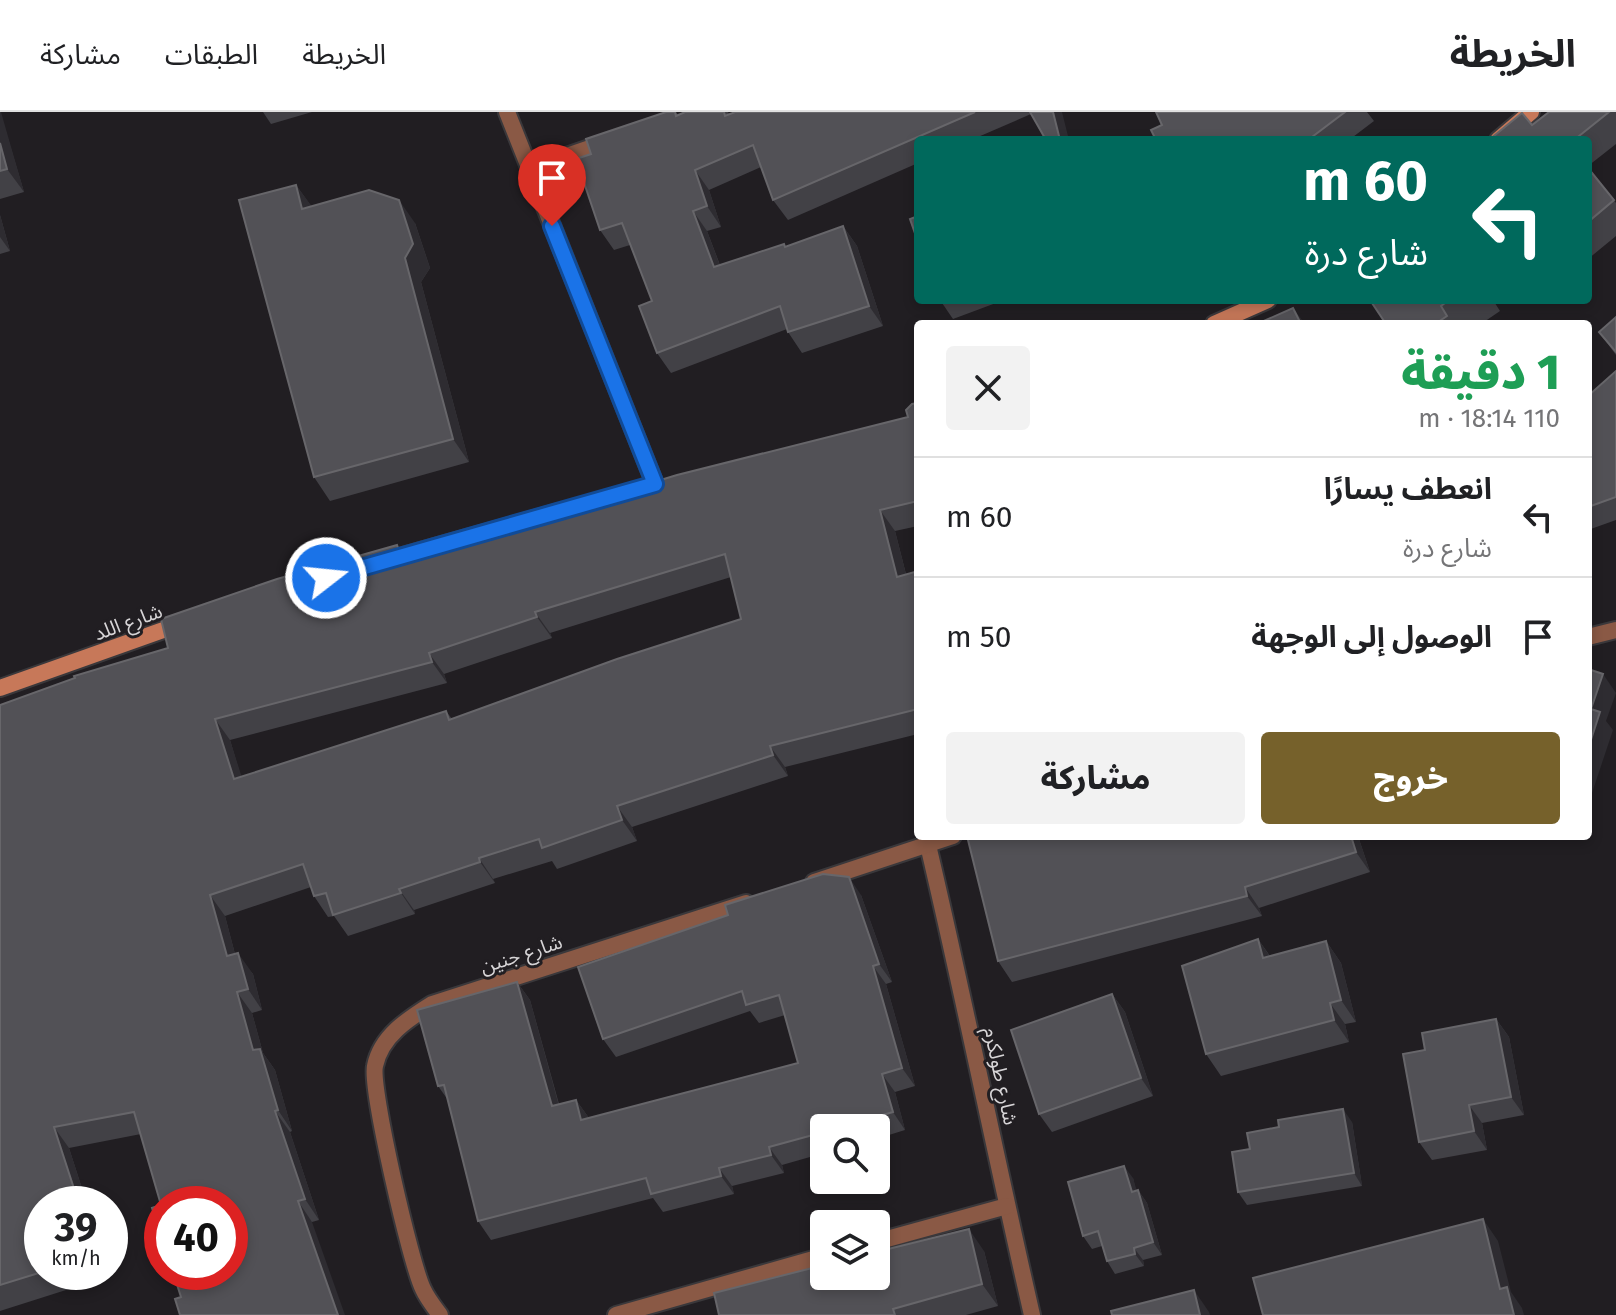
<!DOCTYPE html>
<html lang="ar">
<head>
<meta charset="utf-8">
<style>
	body { margin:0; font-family:"Fira Sans","Noto Sans Arabic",sans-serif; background:#f2f2f2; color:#202124; direction:rtl; height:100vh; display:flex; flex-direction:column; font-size:30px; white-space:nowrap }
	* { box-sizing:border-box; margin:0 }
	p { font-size:26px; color:#757577 }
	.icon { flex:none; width:44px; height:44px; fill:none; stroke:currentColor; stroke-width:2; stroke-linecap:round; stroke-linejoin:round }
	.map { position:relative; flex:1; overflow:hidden; direction:ltr }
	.details { position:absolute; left:914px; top:208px; width:678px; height:520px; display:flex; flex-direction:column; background:#fff; border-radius:8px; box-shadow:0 4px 12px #0003; direction:rtl }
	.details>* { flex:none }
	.banner { position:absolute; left:914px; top:24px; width:678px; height:168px; border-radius:8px; box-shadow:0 4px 12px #0003; direction:rtl; background:#00695c; color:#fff; overflow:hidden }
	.buttons { position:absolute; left:810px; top:1002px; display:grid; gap:16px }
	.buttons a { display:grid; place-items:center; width:80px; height:80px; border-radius:8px; background:#fff; box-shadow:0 4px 12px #0003; font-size:40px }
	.speed { position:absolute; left:24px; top:1074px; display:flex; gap:16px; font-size:40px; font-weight:700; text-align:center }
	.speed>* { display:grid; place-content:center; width:104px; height:104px; border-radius:50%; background:#fff; box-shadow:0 4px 12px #0003; line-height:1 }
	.speed small { font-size:20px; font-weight:400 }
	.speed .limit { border:12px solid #d22; background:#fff; color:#111 }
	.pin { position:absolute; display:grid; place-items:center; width:68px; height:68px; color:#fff; margin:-82px -34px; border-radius:50% 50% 50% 0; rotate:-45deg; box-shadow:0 0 8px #0007 }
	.pin .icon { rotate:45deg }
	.me { position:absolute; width:88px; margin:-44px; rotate:74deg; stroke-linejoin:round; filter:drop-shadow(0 0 6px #0008) }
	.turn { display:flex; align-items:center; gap:28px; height:168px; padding:0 32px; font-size:36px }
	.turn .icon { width:104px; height:104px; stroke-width:2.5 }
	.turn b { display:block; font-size:56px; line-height:68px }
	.round { display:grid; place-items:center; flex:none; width:84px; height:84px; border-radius:8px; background:#f2f2f2 }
	.head { display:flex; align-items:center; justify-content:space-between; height:136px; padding:0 32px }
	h1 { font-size:48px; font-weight:800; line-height:60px; color:#1e9e55 }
	.primary-button { display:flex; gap:16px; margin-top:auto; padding:16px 32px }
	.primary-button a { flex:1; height:92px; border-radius:8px; background:#76612b; color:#fff; font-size:32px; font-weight:800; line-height:92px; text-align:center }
	.primary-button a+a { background:#f2f2f2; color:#202124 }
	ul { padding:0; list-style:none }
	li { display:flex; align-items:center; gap:24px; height:120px; padding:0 32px; border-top:2px solid #e0e0e0 }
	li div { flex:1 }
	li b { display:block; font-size:30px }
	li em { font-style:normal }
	header { display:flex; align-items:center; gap:48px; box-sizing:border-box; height:112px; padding:0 40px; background:#fff; border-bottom:2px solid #e0e0e0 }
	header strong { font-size:38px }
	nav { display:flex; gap:44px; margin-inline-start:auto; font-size:28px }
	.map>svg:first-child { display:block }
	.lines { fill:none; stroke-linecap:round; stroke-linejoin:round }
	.street-casing { stroke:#3a383b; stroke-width:20 }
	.secondary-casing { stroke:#3a383b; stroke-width:20 }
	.street { stroke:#8a5945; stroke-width:16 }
	.secondary { stroke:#c77859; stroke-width:16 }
	.wall { fill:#424146; fill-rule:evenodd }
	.shaded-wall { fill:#2e2c31 }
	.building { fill:#525156; stroke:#67666a; stroke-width:2; fill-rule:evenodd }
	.route-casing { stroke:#114b97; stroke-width:20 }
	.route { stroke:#1a73e8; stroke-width:14 }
	.labels { text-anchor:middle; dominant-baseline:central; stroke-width:6; stroke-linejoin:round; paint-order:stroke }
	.street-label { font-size:20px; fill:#d7d5d7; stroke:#211e22 }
</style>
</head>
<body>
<header>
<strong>الخريطة</strong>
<nav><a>الخريطة</a><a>الطبقات</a><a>مشاركة</a></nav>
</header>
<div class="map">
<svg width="1616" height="1203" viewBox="0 0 1616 1203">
	<rect width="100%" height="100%" fill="#211e22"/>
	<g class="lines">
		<defs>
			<g id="street">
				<polyline points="507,0 655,372"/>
				<polyline points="529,57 607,30"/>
				<polyline points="1588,525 1616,518"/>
				<path d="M928,733C965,890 996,1047 1032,1203"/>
				<polyline points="814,770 953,724"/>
				<polyline points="876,1130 1007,1094"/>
				<path d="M440,1203C434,1195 427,1186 423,1177C411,1153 370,976 375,954C381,924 408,907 432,892L746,791"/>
				<polyline points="616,1203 824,1144"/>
			</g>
			<g id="secondary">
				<polyline points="1498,28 1531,0"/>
				<polyline points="1214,212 1268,188"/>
				<polyline points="385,449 559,400"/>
				<polyline points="0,576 183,511"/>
			</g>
		</defs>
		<!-- street casing -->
		<use href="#street" class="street-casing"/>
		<!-- secondary casing -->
		<use href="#secondary" class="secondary-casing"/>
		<!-- street -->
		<use href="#street" class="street"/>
		<!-- secondary -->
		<use href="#secondary" class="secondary"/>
	</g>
	<!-- wall -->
	<g class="wall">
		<polygon points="0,0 24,80 0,87"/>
		<polygon points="263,0 312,0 271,12"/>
		<polygon points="666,0 676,0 678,3 685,0 728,0 729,2 735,0 1062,0 1031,2 971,28 918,28 918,51 788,108 773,88 761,55 709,78 721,115 707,119 720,153 784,132 786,135 843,114 857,134 883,214 802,241 788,220 787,217 671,261 657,241 652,189 630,133 614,138 600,118 591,42"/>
		<polygon points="1156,0 1367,0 1374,9 1349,28 1156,28 1162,13"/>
		<polygon points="1549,0 1616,0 1616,32 1588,54 1588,28 1489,28 1532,13"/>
		<polygon points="1588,56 1616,91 1616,124 1588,147"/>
		<polygon points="296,73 311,94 415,111 430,156 421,170 469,350 330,389 314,365"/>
		<polygon points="0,103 10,139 0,142"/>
		<polygon points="940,188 1004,188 953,207"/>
		<polygon points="1370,188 1493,188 1500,199 1481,212 1386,212"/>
		<polygon points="1616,205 1616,243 1599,220"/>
		<polygon points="1616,259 1616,408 1588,418 1588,284"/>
		<path d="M918,291V414L895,419L906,462L918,459V622L785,655L788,664L632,715L637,729L557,757L552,749L493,767L495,771L414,798L415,802L348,824L334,804L328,805L314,784L311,775L225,804L235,842L253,862L262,898L252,901L263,941L275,958L292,1019L290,1020L319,1108L312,1110L181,1185L161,1093L141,1022L69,1036L87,1092H42V1160H109L110,1164L0,1199V593L168,536L397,433L406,447L507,415L908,305ZM731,465L741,507L452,607L446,599L241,665L230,628L447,571L444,562L552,526L550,521Z"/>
		<polygon points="1358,724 1370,760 1259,796 1262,804 1012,870 998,849"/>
		<polygon points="861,783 892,870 886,872 915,974 895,980 905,1018 876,1027 876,1016 824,1016 824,1041 782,1053 784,1061 732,1074 734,1082 663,1100 653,1086 491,1128 478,1109 448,988 438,974 517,870 530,888 559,992 576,988 589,1006 798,951 785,903 759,911 750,899 616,945 603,927"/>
		<polygon points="1258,827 1270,844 1326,829 1341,851 1356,910 1345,912 1349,930 1221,964 1206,942"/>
		<polygon points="1112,882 1125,900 1153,984 1052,1020 1039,1002"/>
		<polygon points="1496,907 1509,925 1524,1003 1482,1011 1487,1038 1432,1048 1419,1030 1425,938"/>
		<polygon points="1352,1010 1362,1074 1247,1093 1238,1080 1250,1037"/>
		<polygon points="1133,1066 1136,1079 1138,1078 1147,1091 1162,1143 1143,1148 1144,1154 1115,1162 1107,1149 1102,1134 1092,1137 1083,1124"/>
		<polygon points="984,1139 998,1194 966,1203 719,1203"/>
	</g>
	<!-- shaded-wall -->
	<g class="shaded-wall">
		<polygon points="0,0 1,0 24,80 7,57 0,31"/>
		<polygon points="1053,0 1062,0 1069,28 1060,28"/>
		<polygon points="695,58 709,78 721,115 707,94"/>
		<polygon points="296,73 313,96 302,97"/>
		<polygon points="399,88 415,111 430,156 421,170 469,350 453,327 405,146"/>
		<polygon points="693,99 707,119 728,175 714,155"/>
		<polygon points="0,103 10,139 0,125"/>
		<polygon points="843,114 857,134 883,214 869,194"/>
		<polygon points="1293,196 1305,212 1301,212"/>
		<polygon points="880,398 895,419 912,486 897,465"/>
		<polygon points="397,433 412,454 402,448"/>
		<polygon points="535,500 550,521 552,526 537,505"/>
		<polygon points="429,541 444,562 447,571 432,550"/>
		<polygon points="1603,562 1616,581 1606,609 1613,618 1588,693 1588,637 1591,597"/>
		<polygon points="215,607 230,628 249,688 234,667"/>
		<polygon points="770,634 785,655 788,664 773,643"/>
		<polygon points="617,694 632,715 637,729 622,708"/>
		<polygon points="1351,724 1358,724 1370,760 1356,740"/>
		<polygon points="479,746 493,767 495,771 480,750"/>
		<polygon points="849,765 861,783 892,870 879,852"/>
		<polygon points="1245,775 1259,796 1262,804 1247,784"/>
		<polygon points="399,777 414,798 415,802 401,781"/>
		<polygon points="210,783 225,804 241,865 227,844"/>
		<polygon points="1258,827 1273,849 1263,846"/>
		<polygon points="1326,829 1341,851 1356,910 1341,888"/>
		<polygon points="238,841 253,862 262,898 248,877"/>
		<polygon points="873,854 886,872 915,974 902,956"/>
		<polygon points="517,870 530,888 564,1012 552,994"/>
		<polygon points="237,880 252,901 263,941 275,958 292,1019 278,998 253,938"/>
		<polygon points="1112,882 1125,900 1153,984 1141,966"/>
		<polygon points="1330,891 1345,912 1349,930 1334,908"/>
		<polygon points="1496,907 1509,925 1524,1003 1511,985"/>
		<polygon points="882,962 895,980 905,1018 893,1000"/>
		<polygon points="576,988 589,1006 581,1008"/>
		<polygon points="1469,993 1482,1011 1487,1038 1474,1019"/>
		<polygon points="1343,997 1352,1010 1362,1074 1354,1061"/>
		<polygon points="275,999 290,1020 319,1108 305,1087"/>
		<polygon points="54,1015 69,1036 87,1092 79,1092"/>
		<polygon points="769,1035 782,1053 784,1061 771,1043"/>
		<polygon points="1124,1054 1133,1066 1141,1093 1132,1080"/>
		<polygon points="719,1056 732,1074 734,1082 721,1064"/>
		<polygon points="1138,1078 1147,1091 1162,1143 1153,1130"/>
		<polygon points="298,1089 312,1110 345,1203 338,1203"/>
		<polygon points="1483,1107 1498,1129 1511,1180 1522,1196 1524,1203 1514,1203 1500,1177"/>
		<polygon points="969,1117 984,1139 998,1194 982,1172"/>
		<polygon points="1134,1136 1143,1148 1144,1154 1135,1142"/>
		<polygon points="1194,1178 1209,1200 1210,1203 1200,1203"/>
	</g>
	<!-- building -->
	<g class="building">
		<polygon points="666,0 675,0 676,4 685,0 724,0 725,4 735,0 975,0 773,88 753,33 695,58 707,94 693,99 714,155 784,132 785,135 843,114 869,194 788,220 780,194 657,241 639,194 652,189 622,111 600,118 576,47 591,42 586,27"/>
		<polygon points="1030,0 1053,0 1060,28 1046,28"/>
		<polygon points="1156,0 1345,0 1308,28 1156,28 1151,18 1162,13"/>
		<polygon points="1549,0 1609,0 1574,28 1489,28 1522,1 1532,13"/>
		<polygon points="0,31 7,57 0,59"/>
		<polygon points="1588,56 1614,88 1588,110"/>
		<polygon points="296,73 302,97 369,78 399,88 413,132 405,146 453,327 314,365 239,88"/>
		<polygon points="918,104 918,130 910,107"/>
		<polygon points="1370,188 1449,188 1441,194 1447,204 1435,212 1386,212"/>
		<polygon points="1293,196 1301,212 1257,212"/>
		<polygon points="1616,205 1616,240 1599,220"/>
		<polygon points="1616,259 1616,385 1588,395 1588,284"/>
		<path d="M918,291V389L880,398L897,465L918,459V597L770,634L773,643L617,694L622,708L542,736L539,727L479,746L480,750L399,777L401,781L333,803L326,781L314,784L303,752L210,783L227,844L238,841L248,877L237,880L253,938L260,937L278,998L275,999L305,1087L298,1089L338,1203H180L175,1187L181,1185L173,1160H230V1092H162V1127L152,1096L161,1093L134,1000L54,1015L79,1092H42V1160L0,1173V593L75,566L74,564L168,536L161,507L277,467L397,433L402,448L505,412L506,415L677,363L908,305L906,298L912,292ZM725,442L741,507L617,547L449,608L446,599L234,667L215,607L432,550L429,541L537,505L535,500Z"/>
		<polygon points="1588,557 1603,562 1591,597 1600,600 1588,637"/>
		<polygon points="967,724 1351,724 1356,740 1245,775 1247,784 998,849"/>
		<polygon points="823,762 849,765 879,852 873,854 902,956 882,962 893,1000 837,1016 824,1016 824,1020 769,1035 771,1043 719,1056 721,1064 651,1082 646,1066 478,1109 444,973 438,974 417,898 517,870 552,994 576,988 581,1008 798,951 779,883 746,893 742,879 603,927 578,855 728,803 725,793"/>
		<polygon points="1258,827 1263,846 1326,829 1341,888 1330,891 1334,908 1206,942 1182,854"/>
		<polygon points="1112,882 1141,966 1039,1002 1011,918"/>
		<polygon points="1496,907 1511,985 1469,993 1474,1019 1419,1030 1403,942 1425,938 1422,921"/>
		<polygon points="1343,997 1354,1061 1238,1080 1232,1040 1250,1037 1247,1021 1279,1015 1278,1008"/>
		<polygon points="1124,1054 1132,1080 1138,1078 1153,1130 1134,1136 1135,1142 1107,1149 1098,1119 1083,1124 1068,1070"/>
		<polygon points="1483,1107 1500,1177 1507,1175 1514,1203 1263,1203 1253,1166"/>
		<polygon points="969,1117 982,1172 893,1197 895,1203 719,1203 714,1181 824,1153 824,1164 876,1164 876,1140"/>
		<polygon points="1194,1178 1200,1203 1112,1203 1111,1199"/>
	</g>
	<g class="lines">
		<defs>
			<polyline id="route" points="326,466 655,372 552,114"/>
		</defs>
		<!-- route casing -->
		<use href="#route" class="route-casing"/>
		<!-- route -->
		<use href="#route" class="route"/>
	</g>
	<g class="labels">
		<!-- street labels -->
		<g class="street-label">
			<text transform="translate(128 510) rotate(-20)">شارع اللد</text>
			<text transform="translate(521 842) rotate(-18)">شارع جنين</text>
			<text transform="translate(1001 964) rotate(78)">شارع طولكرم</text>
		</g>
	</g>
</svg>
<div class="buttons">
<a><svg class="icon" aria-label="search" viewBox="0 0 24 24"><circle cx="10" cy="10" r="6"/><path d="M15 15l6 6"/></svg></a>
<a><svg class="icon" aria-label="layers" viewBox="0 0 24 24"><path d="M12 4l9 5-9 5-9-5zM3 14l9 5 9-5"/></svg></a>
</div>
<div class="speed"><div>39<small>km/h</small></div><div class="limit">40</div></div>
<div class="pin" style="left:552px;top:114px;background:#d93025"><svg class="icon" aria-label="arrive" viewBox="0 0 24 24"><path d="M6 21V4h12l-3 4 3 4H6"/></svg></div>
<svg class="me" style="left:326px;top:466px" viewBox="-20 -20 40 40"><circle r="17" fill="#1a73e8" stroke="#fff" stroke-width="3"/><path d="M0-11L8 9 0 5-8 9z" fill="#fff"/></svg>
<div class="banner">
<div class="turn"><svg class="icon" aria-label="left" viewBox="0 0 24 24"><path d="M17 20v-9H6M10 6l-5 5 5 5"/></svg><div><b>60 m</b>شارع درة</div></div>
</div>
<section class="details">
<div class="head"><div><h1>1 دقيقة</h1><p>110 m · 18:14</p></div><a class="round"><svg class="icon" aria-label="close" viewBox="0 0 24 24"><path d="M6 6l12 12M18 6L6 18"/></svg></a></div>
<ul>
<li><svg class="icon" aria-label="left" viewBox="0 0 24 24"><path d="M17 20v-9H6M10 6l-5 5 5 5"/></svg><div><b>انعطف يسارًا</b><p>شارع درة</p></div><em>60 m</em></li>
<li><svg class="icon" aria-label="arrive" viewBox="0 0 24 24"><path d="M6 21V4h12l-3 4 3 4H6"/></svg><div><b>الوصول إلى الوجهة</b></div><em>50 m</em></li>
</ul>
<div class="primary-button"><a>خروج</a><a>مشاركة</a></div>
</section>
</div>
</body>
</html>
